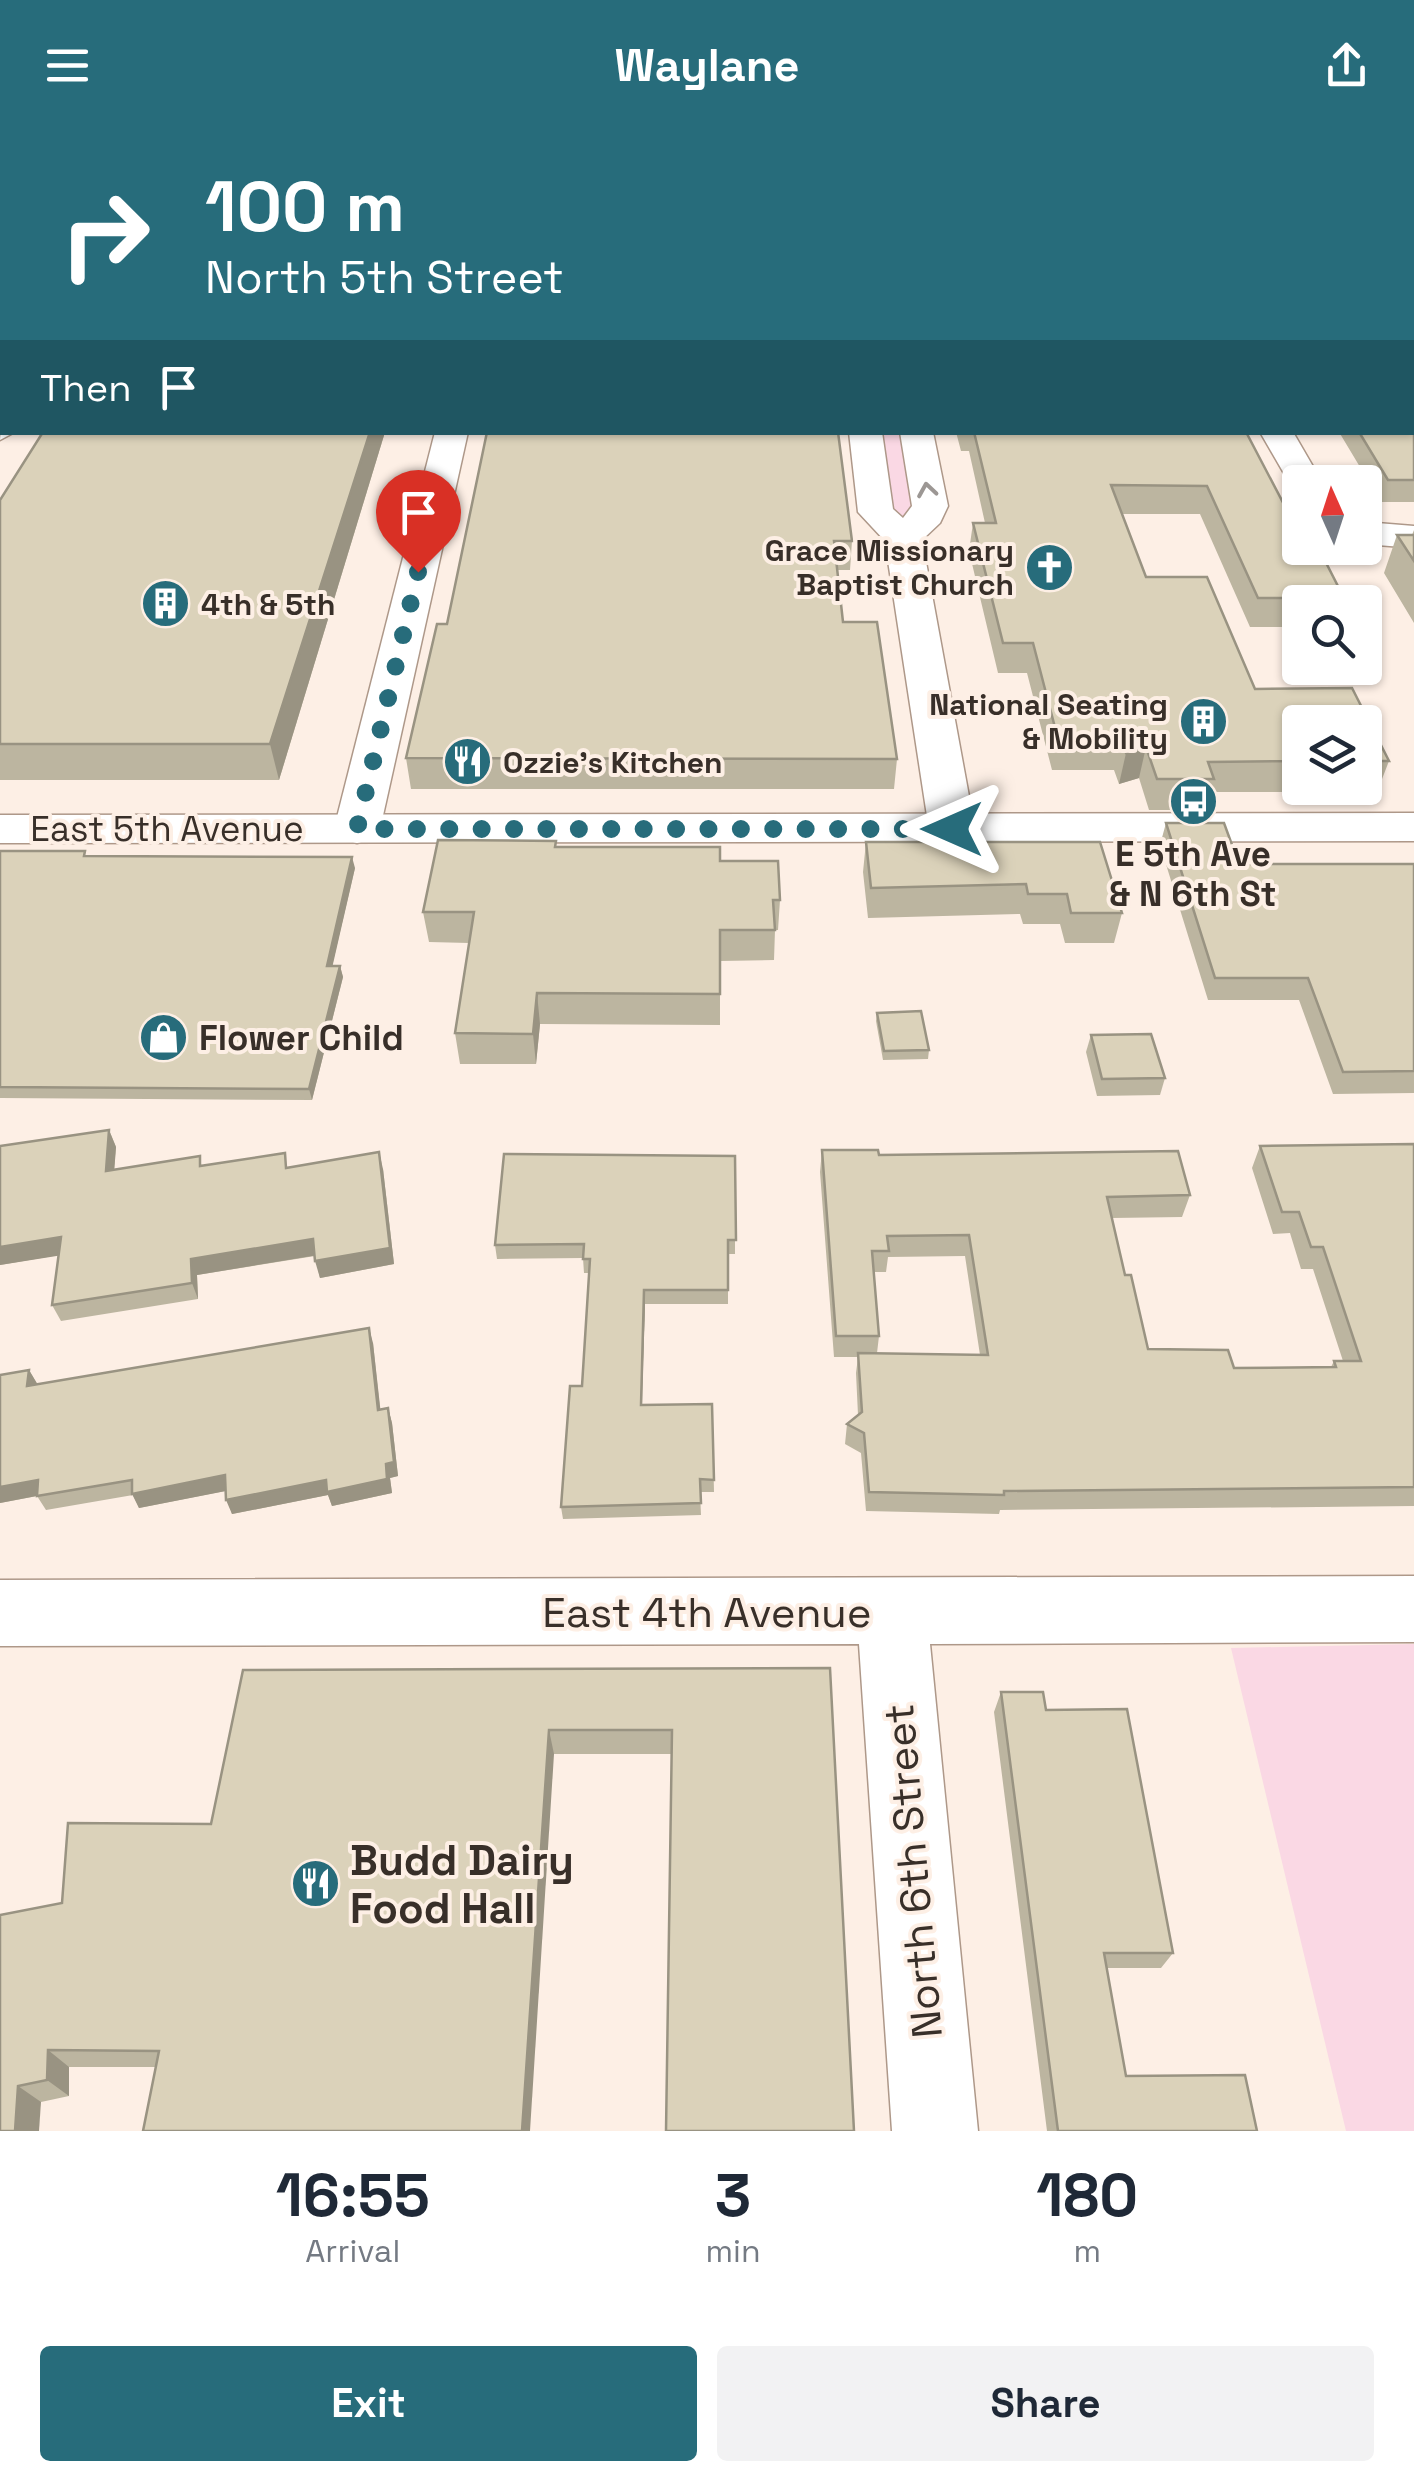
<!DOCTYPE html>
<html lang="en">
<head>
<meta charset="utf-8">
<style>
	body { margin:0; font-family:"Space Grotesk",sans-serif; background:#f2f2f3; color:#1f2937; height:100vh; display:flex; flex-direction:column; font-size:38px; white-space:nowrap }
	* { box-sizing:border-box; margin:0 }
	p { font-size:32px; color:#747a83 }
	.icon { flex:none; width:55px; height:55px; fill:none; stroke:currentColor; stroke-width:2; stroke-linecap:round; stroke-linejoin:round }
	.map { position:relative; height:2001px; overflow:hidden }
	.details { display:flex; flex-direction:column; background:#fff; flex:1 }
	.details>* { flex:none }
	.hud { position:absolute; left:0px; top:0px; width:1415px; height:305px; box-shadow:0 2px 8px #0004; background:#276c7b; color:#fff; overflow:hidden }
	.needle { width:65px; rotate:357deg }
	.tools { position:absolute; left:1282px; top:335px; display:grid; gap:20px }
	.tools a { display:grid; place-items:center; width:100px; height:100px; border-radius:10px; background:#fff; box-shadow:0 2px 8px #0004; font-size:50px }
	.pin { position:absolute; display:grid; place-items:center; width:85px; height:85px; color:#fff; margin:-102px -42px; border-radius:50% 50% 50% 0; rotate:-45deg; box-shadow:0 0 10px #0007 }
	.pin .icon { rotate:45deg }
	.me { position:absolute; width:110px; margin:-55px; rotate:270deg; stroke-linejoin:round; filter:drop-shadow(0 0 8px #0008) }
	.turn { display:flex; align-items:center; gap:35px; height:210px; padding:0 40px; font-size:45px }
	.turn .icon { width:130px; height:130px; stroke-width:2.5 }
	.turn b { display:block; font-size:70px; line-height:85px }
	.then { display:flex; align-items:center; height:95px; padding:0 40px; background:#0003; gap:20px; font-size:38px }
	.eta { display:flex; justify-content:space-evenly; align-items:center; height:170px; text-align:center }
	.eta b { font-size:60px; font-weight:600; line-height:70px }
	.cta { display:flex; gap:20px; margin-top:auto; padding:20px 40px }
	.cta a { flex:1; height:115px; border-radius:10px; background:#276c7b; color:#fff; font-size:40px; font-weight:600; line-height:115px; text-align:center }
	.cta a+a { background:#f2f2f3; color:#1f2937 }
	header { display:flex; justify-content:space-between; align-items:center; height:130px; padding:0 40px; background:#276c7b; color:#fff; font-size:45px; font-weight:600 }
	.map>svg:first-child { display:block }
	.green { fill:#fad8e4 }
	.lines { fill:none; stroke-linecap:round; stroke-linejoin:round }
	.minor-casing { stroke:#ae9889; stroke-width:3 }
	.major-casing { stroke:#ae9889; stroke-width:3 }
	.minor { fill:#fff; fill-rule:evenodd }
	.major { fill:#fff; fill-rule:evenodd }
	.wall { fill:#bcb5a0; fill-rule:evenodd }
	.shaded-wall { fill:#999382 }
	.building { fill:#dbd2ba; stroke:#999382; stroke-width:2.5 }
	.oneway { stroke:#9c9794 }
	.route { stroke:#276c7b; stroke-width:18; stroke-dasharray:0 32.4 }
	.labels { text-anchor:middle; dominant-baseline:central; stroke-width:8; stroke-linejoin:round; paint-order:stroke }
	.far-poi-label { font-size:30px; font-weight:bold; fill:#382f29; stroke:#fdefe5; text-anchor:end }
	.street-label { font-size:35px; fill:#382f29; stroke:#fdefe5 }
	.poi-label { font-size:35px; font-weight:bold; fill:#382f29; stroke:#fdefe5 }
	.near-street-label { font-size:42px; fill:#382f29; stroke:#fdefe5 }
	.near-poi-label { font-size:42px; font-weight:bold; fill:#382f29; stroke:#fdefe5; text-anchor:start }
</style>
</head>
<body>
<header><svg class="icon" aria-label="menu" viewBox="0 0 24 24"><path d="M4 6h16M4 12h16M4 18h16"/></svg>Waylane<svg class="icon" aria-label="share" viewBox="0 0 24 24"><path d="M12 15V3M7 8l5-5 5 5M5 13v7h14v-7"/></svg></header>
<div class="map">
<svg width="1414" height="2001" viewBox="0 0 1414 2001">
	<rect width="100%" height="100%" fill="#fdefe5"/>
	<!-- green -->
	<g class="green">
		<polygon points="865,303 916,303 930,376 903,408"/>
		<polygon points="1414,1514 1414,2001 1346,2001 1231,1518"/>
	</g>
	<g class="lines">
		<defs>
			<g id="minor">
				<polygon points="514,0 538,0 538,2 515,2"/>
				<polygon points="1087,0 1111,0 1112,2 1089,2"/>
				<polygon points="435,302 468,302 380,699 373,709 357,713 341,709 334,699"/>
				<polygon points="849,302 882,302 893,379 903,388 912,376 900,302 933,302 948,376 940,393 922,410 975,699 968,709 952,713 936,709 929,699 885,411 858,382"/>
				<polygon points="1260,302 1293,302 1322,352 1300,352 1300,361 1293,359"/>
				<polygon points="1365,392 1414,396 1414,418 1365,414"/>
				<polygon points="1414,1446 1414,1512 930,1514 978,2001 892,2001 859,1514 0,1516 0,1450"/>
			</g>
			<g id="major">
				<polygon points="2,287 2,302 15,302 0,310"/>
				<polygon points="1414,683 1414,711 0,713 0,685"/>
			</g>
		</defs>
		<!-- minor casing -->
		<use href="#minor" class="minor-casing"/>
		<!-- major casing -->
		<use href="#major" class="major-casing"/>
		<!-- minor -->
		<use href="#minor" class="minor"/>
		<!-- major -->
		<use href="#major" class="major"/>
	</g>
	<!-- wall -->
	<g class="wall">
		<polygon points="0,0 155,0 153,2 2,2 2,46 0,49"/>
		<polygon points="1136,0 1357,0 1360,2 1137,2"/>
		<polygon points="1414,280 1414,372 1381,372 1339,302 1412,302"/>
		<polygon points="385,302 279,650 0,650 0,370"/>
		<polygon points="487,302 852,411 850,440 837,440 843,492 897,629 894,659 411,659 406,628 447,494"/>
		<path d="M956,302H1246L1300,405V418L1319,419L1344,468L1343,472H1300V497H1250L1200,384H1122L1146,447H1207L1255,559L1352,558L1389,631L1377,662H1210L1205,680H1149L1139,648L1119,654L1114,640H1052L1027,543H998L969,421L973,393H985L969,321H961ZM1300,592H1365V658H1300Z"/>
		<polygon points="1414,400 1414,493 1384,443 1397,405 1412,405"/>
		<polygon points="1166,693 1239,734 1414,734 1414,963 1333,964 1299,870 1208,870 1160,715"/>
		<polygon points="556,711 556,717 720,731 780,770 778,800 775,800 774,830 720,831 720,895 540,894 536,934 460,934 455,903 469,813 429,812 423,782"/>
		<polygon points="866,712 1100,712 1122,783 1114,813 1065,813 1060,794 1023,794 1020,784 868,788 863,742"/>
		<polygon points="0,721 355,738 332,836 340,836 343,847 312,970 0,968"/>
		<polygon points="877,883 929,920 928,929 883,930 876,891"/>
		<polygon points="1091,905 1165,948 1160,965 1097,966 1086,922"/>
		<polygon points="109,1000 116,1017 114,1039 203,1036 383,1039 394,1134 320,1148 315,1126 197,1145 198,1169 61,1191 52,1175 59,1125 0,1135 0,1016"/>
		<path d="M1414,1014V1376L1000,1380L999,1384L866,1381L861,1323L845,1314L847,1294L858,1285L856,1243L858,1227H834L820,1042L822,1020L879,1025L1190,1065L1182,1087L1112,1088L1125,1145L1148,1219L1234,1238L1331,1237L1334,1231H1343L1313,1139H1301L1290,1103L1273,1104L1252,1038L1260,1016ZM965,1126L980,1225L877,1223L879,1206L874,1142H886L888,1127Z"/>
		<polygon points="735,1026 735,1124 728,1124 728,1174 645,1174 642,1275 712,1274 714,1362 700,1362 701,1385 563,1389 561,1377 582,1256 589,1143 584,1143 583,1128 497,1129 495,1115"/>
		<polygon points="373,1213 380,1279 388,1278 392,1293 398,1346 390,1348 392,1363 332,1376 328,1365 232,1384 225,1361 139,1378 133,1365 46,1380 37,1366 0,1373 0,1245 29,1240 37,1254"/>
		<polygon points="830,1538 671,1624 554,1624 156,1937 69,1937 69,1966 41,1972 0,2001 62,1773 211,1694 243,1540"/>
		<polygon points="1001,1562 1046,1580 1173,1823 1161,1838 1107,1838 1126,1946 1257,2001 1047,2001 994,1582"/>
	</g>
	<!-- shaded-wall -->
	<g class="shaded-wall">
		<polygon points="140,0 155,0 153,2 140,2"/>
		<polygon points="280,0 299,0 298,2 279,2"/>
		<polygon points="2,21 2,46 0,49 0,24"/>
		<polygon points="370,302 385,302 279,650 270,614"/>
		<polygon points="1146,617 1139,648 1119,654 1126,623"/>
		<polygon points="352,727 355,738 330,847 327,836"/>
		<polygon points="340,836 343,847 312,970 309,959"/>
		<polygon points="537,863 540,894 536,934 533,904"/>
		<polygon points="109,1000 116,1017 113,1057 106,1041"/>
		<polygon points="379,1022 383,1039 394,1134 320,1148 315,1131"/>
		<polygon points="61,1107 69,1124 0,1135 0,1117"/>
		<polygon points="313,1109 318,1125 197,1145 198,1169 192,1153 191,1129"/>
		<polygon points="644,1160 645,1174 641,1289 641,1275"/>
		<polygon points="369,1198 373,1213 382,1294 378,1280"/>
		<polygon points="29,1240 38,1255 27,1256"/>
		<polygon points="388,1278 392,1293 398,1346 390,1348 392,1363 332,1376 328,1365 232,1384 226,1370 386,1334"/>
		<polygon points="225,1345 231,1360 139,1378 132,1364"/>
		<polygon points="38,1350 47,1364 0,1373 0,1357"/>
		<polygon points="549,1600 554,1624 530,2001 522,2001"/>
		<polygon points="48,1920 69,1937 69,1966 47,1950"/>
		<polygon points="18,1956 41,1972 39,2001 15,2001"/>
	</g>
	<!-- building -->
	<g class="building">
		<polygon points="0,0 22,0 20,2 2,2 2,21 0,24"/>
		<polygon points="227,0 280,0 279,2 226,2"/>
		<polygon points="379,0 484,0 483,2 378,2"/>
		<polygon points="541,0 1081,0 1082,2 541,2"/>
		<polygon points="1151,0 1357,0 1360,2 1152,2"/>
		<polygon points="1412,62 1414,63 1414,163 1412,163"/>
		<polygon points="1412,280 1414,280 1414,350 1388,350 1359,302 1412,302"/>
		<polygon points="43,302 370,302 270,614 0,614 0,370"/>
		<polygon points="487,302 838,302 852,411 834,411 843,492 877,492 897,629 406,628 437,494 447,494"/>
		<polygon points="974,302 1246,302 1300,405 1300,418 1319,419 1344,468 1258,468 1207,356 1111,355 1146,447 1207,447 1255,559 1352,558 1389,631 1365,631 1365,592 1300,592 1300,631 1208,632 1214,649 1157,649 1146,617 1126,623 1121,609 1058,609 1033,513 1003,513 973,393 996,393"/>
		<polygon points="1397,405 1414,405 1414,431"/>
		<polygon points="1166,693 1224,693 1239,734 1414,734 1414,941 1343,942 1308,848 1215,848"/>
		<polygon points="438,710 556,711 555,717 720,717 720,731 778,731 780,770 773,770 775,800 720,800 720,864 537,863 533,904 455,903 474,782 423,782"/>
		<polygon points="866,712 1100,712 1122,783 1071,783 1067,764 1028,764 1026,754 871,758"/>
		<polygon points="0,721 85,721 84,726 352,727 327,836 340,836 309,959 0,957"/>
		<polygon points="921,881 929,920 884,921 877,883"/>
		<polygon points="1151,904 1165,948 1102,949 1091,905"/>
		<polygon points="109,1000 106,1041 200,1026 200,1036 285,1023 286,1038 379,1022 390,1118 315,1131 313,1109 191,1129 192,1153 52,1175 61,1107 0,1117 0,1016"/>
		<polygon points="1414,1014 1414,1357 1004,1361 1004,1365 869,1362 864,1303 847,1294 862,1282 858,1223 988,1225 969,1105 887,1106 889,1121 872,1121 879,1206 836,1206 822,1020 878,1020 879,1025 1178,1021 1190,1065 1107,1067 1125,1145 1131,1145 1148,1219 1228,1220 1234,1238 1336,1237 1334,1231 1361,1231 1323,1117 1311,1117 1299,1082 1282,1082 1260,1016"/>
		<polygon points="504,1024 735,1026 736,1110 728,1110 728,1160 644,1160 641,1275 712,1274 714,1350 700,1349 701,1373 561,1377 570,1256 582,1256 590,1129 583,1129 584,1114 495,1115"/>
		<polygon points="369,1198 378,1280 388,1278 394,1332 386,1334 387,1349 327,1362 326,1350 226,1370 225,1345 132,1364 132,1350 37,1366 38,1350 0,1357 0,1245 29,1240 27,1256"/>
		<polygon points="830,1538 854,2001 666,2001 672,1600 549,1600 522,2001 143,2001 159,1921 48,1920 47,1950 18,1956 15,2001 0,2001 0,1785 62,1773 68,1693 211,1694 243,1540"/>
		<polygon points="1001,1562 1043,1562 1046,1580 1127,1579 1173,1823 1104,1823 1126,1946 1245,1945 1257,2001 1058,2001"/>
	</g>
	<!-- one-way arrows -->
	<defs><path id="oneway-chevron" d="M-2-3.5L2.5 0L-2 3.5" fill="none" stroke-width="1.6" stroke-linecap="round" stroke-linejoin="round" transform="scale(2.5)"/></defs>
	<use class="oneway" href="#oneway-chevron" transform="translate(927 360) rotate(-99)"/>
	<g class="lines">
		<!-- route -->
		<polyline class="route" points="418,442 357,699 952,699"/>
	</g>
	<!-- icons -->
	<defs>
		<symbol id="church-disc" viewBox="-11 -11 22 22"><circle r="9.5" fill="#276c7b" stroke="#fdefe5"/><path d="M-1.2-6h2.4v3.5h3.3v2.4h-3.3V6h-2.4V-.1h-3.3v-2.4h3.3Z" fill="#fff"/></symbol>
		<symbol id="building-disc" viewBox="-11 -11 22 22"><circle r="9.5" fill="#276c7b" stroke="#fdefe5"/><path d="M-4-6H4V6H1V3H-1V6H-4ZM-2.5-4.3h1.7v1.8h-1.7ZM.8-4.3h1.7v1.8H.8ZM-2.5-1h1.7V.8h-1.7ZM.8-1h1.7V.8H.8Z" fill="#fff"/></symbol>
		<symbol id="restaurant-disc" viewBox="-11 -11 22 22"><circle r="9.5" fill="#276c7b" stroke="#fdefe5"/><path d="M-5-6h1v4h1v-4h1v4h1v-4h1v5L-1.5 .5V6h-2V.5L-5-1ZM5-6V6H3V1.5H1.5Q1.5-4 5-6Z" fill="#fff"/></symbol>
		<symbol id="bus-disc" viewBox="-11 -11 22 22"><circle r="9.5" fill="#276c7b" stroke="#fdefe5"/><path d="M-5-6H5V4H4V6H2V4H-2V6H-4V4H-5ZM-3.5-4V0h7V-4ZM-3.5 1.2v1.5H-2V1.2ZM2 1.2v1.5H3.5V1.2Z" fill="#fff"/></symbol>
		<symbol id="shop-disc" viewBox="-11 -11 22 22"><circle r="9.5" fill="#276c7b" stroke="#fdefe5"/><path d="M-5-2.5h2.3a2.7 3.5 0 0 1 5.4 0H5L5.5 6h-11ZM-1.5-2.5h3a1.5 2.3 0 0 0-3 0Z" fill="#fff"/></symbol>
	</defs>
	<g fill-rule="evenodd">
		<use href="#church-disc" x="1022" y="410" width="55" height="55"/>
		<use href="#building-disc" x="138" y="446" width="55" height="55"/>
		<use href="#building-disc" x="1176" y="564" width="55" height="55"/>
		<use href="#restaurant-disc" x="440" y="604" width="55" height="55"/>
		<use href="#bus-disc" x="1166" y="644" width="55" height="55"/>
		<use href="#shop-disc" x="136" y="880" width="55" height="55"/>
		<use href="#restaurant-disc" x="288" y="1726" width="55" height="55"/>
	</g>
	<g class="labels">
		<!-- far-poi labels -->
		<g class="far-poi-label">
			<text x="1014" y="420">Grace Missionary<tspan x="1014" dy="34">Baptist Church</tspan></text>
			<text x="201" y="474" text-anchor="start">4th &amp; 5th</text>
			<text x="1168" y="574">National Seating<tspan x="1168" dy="34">&amp; Mobility</tspan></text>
			<text x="503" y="632" text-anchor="start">Ozzie's Kitchen</text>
		</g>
		<!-- street labels -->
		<g class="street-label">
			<text x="167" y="699">East 5th Avenue</text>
		</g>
		<!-- poi labels -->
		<g class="poi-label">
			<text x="1193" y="724">E 5th Ave<tspan x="1193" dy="40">&amp; N 6th St</tspan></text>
			<text x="199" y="908" text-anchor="start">Flower Child</text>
		</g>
		<!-- near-street labels -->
		<g class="near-street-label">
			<text x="707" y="1482">East 4th Avenue</text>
			<text transform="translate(913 1741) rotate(-95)">North 6th Street</text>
		</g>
		<!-- near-poi labels -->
		<g class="near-poi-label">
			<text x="350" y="1730">Budd Dairy<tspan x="350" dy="48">Food Hall</tspan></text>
		</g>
	</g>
</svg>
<div class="tools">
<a><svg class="needle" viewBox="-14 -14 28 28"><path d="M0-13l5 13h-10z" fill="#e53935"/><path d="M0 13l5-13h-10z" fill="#747a83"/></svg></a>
<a><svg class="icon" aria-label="search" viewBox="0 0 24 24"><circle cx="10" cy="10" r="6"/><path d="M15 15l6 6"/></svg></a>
<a><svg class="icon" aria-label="layers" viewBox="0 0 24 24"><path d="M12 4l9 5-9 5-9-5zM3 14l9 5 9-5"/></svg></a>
</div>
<div class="pin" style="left:418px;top:442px;background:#d93025"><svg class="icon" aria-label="arrive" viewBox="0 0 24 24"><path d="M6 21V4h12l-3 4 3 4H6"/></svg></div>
<svg class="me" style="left:952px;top:699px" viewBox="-20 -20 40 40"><path d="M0-17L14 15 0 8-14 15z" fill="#276c7b" stroke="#fff" stroke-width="4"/></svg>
<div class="hud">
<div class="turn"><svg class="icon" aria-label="right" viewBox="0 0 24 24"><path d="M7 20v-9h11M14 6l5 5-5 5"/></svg><div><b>100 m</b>North 5th Street</div></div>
<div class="then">Then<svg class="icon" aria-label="arrive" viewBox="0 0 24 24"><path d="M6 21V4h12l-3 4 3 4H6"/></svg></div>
</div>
</div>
<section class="details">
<div class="eta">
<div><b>16:55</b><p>Arrival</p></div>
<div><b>3</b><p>min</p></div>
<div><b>180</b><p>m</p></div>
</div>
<div class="cta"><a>Exit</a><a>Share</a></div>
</section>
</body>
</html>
